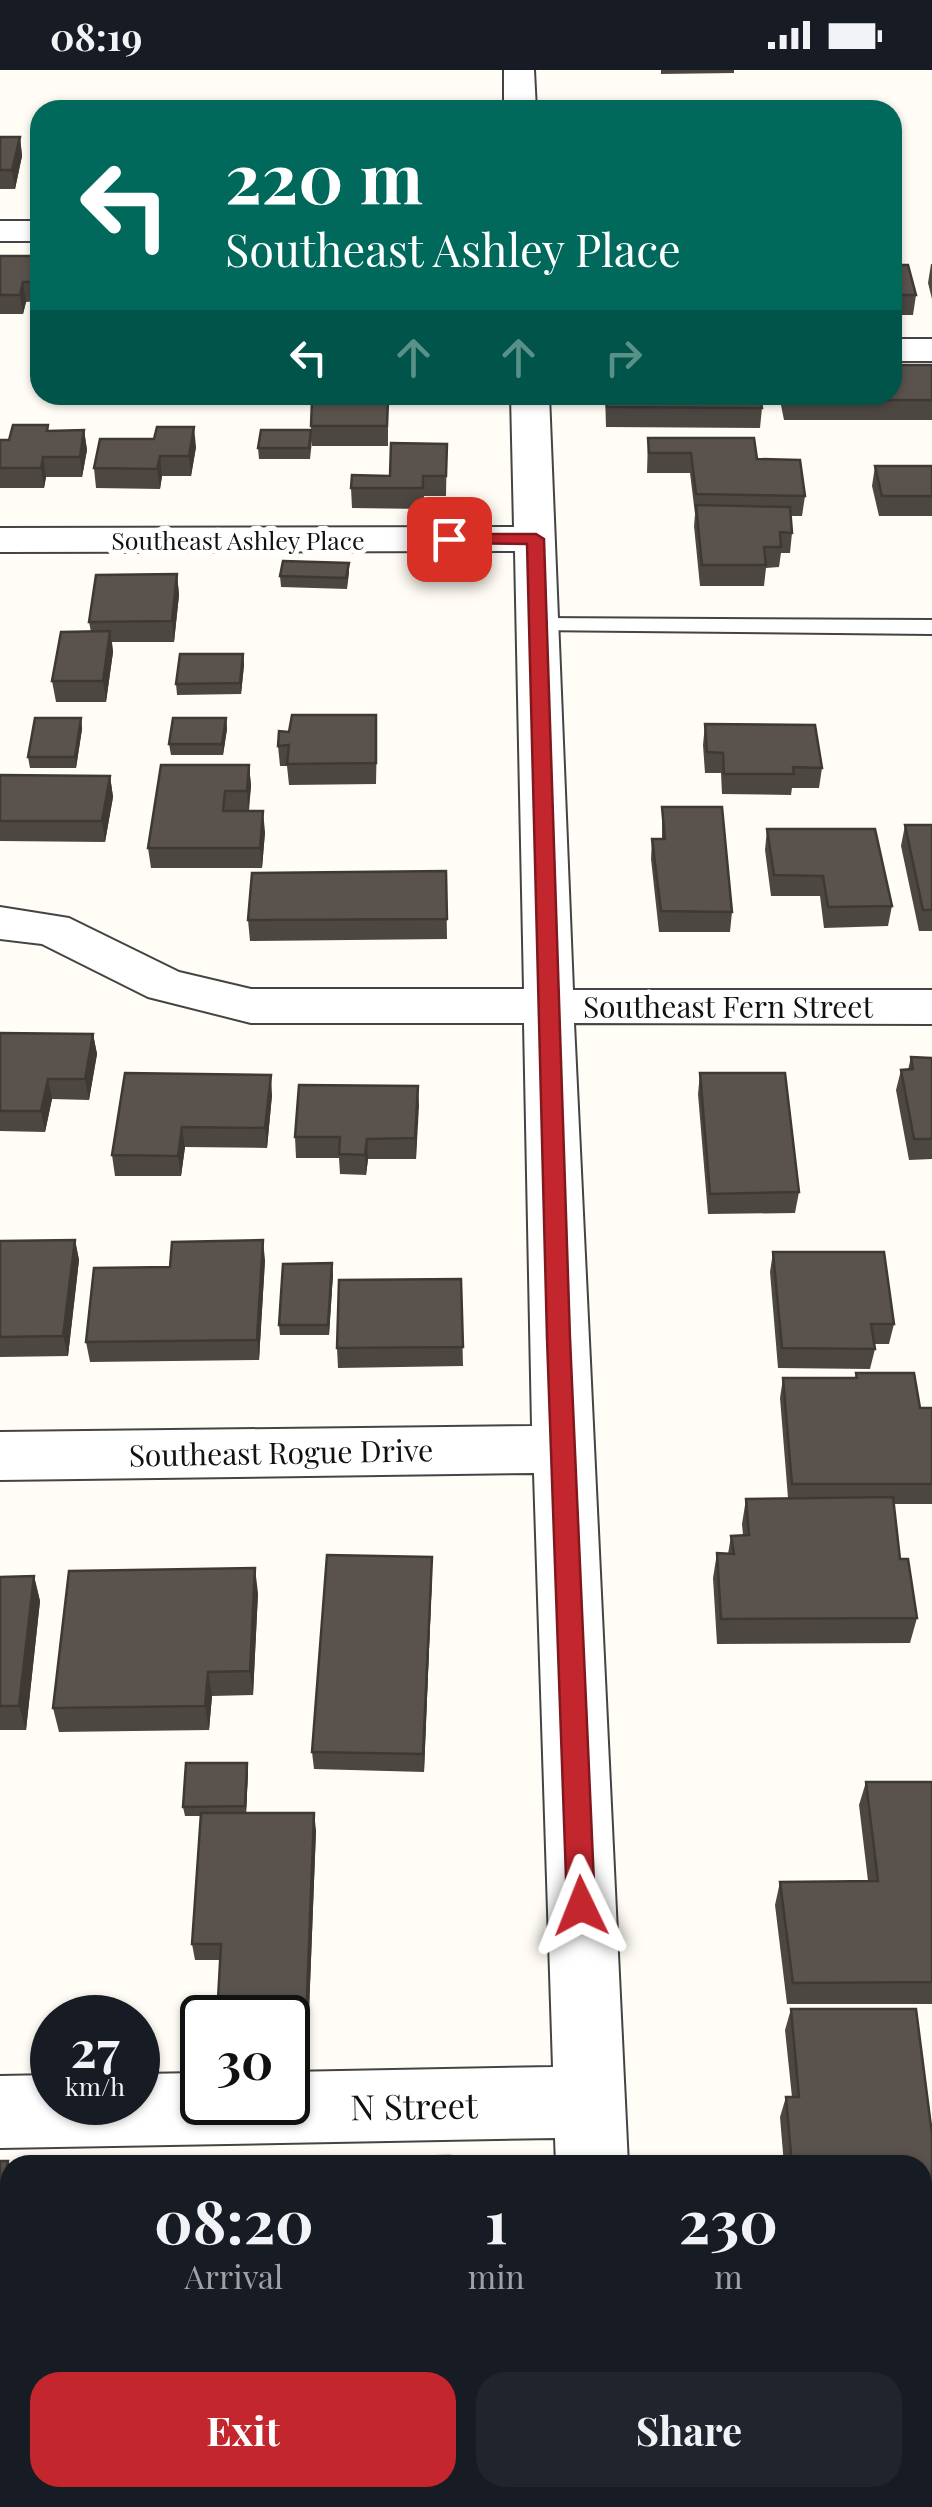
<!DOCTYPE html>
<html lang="en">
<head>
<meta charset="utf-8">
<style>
	body { margin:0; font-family:"Playfair Display",serif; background:#20242c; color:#f1f3f6; height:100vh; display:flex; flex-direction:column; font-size:38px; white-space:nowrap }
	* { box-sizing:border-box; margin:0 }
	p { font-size:32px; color:#9ea1a6 }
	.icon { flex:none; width:55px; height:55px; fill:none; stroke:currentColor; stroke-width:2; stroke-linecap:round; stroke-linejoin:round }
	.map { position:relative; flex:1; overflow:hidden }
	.details { position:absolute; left:0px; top:2085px; width:932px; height:352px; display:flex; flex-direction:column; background:#171b24; border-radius:30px 30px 0 0; box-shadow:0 2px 8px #0004 }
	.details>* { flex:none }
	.top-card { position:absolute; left:30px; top:30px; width:872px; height:305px; border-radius:30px; box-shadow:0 2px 8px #0004; background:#00695c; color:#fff; overflow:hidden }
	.speed { position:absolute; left:30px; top:1925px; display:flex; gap:20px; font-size:50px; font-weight:700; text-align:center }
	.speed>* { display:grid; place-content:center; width:130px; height:130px; border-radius:50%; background:#171b24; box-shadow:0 2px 8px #0004; line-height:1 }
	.speed small { font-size:25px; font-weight:400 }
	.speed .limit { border:5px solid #111; border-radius:15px; background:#fff; color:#111 }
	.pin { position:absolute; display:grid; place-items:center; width:85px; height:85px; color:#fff; margin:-42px; border-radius:20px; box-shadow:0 5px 15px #0006 }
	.me { position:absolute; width:110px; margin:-55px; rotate:358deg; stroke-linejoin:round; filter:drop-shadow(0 0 8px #0008) }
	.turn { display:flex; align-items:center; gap:35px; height:210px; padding:0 30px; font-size:45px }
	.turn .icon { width:130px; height:130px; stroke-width:2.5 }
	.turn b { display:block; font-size:70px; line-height:85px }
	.lanes { display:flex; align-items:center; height:95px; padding:0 30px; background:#0003; justify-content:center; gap:50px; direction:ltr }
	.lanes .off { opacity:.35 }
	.eta { display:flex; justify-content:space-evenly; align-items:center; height:170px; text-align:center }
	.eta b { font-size:60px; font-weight:700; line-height:70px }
	.button { display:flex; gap:20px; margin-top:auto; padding:20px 30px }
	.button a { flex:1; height:115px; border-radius:30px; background:#c4262e; color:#fff; font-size:40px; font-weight:700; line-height:115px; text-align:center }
	.button a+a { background:#20242c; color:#f1f3f6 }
	.status { display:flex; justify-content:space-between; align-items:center; height:70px; padding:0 50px; background:#171b24; direction:ltr }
	.status svg { height:28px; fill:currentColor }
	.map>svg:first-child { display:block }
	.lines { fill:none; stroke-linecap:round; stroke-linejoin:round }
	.service-casing { stroke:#444; stroke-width:4 }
	.minor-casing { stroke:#444; stroke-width:4 }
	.service { fill:#fff; fill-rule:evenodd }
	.minor { fill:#fff; fill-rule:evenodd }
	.wall { fill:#4d4742 }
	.shaded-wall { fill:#3f3936 }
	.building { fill:#5a524d; stroke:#3f3936; stroke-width:2.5 }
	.route { fill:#c4262e; stroke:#7f191e; stroke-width:2.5 }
	.labels { text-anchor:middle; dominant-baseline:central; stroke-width:10; stroke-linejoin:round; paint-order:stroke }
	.far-street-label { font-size:25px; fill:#111; stroke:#fff }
	.street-label { font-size:30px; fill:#111; stroke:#fff }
	.near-street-label { font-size:35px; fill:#111; stroke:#fff }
</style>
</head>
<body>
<div class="status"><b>08:19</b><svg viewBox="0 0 49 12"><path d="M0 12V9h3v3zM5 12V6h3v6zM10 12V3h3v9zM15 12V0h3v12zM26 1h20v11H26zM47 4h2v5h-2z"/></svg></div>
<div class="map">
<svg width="932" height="2437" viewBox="0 0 932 2437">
	<rect width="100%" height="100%" fill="#fffdf5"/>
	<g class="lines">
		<defs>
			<polygon id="service" points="538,548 932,550 932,564 530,560 527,555"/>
			<g id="minor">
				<polygon points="504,0 534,0 536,40 504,40"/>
				<rect x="0" y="151" width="40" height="20"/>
				<rect x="892" y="269" width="40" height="22"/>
				<polygon points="511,325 549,325 573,920 932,920 932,954 574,953 628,2095 556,2095 555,2068 0,2078 0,2006 52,2005 52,2032 138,2032 138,2004 202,2003 202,2032 288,2032 288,2002 553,1997 534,1403 0,1410 0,1362 532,1356 524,953 251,953 148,927 42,874 0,869 0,837 69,848 179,902 251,919 524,919 515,481 0,482 0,458 514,457"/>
				<polygon points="566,2428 645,2428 646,2437 566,2437"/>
			</g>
		</defs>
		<!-- service casing -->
		<use href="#service" class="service-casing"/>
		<!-- minor casing -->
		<use href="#minor" class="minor-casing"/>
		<!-- service -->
		<use href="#service" class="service"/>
		<!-- minor -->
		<use href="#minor" class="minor"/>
	</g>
	<!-- wall -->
	<g class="wall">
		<polygon points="661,0 734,0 734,3 661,4"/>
		<polygon points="0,67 20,67 22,86 15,119 0,119"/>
		<polygon points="0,186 40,191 40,231 26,232 23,244 0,244"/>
		<polygon points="931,194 932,194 932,229 928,213"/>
		<polygon points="892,195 916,225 913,245 892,245"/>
		<polygon points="932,295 932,350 784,350 779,325 892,325"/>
		<polygon points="605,325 760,325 762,338 760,358 606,357"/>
		<polygon points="312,330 388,330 388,376 312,376 312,371 310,389 259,389 258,378 311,360"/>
		<polygon points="84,360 87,380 82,407 46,407 44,418 0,418 0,370 9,370 49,361"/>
		<polygon points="648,368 757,389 805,426 802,446 790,446 792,463 790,483 781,483 779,497 766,498 764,516 700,516 694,456 695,444 690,403 647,403"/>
		<polygon points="154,369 196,377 191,406 162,406 160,419 96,418 94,398"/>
		<polygon points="447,374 446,426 424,426 423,439 352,438 351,418 390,406"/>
		<polygon points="875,396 932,396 932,446 879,446 872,416"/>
		<polygon points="349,493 349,504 347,519 281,517 280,506"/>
		<polygon points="177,504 179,525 174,572 112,572 113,582 106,632 56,632 52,611 91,562 89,552"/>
		<polygon points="243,584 244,595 241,624 177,625 176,614"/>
		<polygon points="81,648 82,659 76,698 30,698 28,687"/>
		<polygon points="226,648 227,659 223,685 171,685 169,674"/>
		<polygon points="705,654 822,698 819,718 792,718 791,725 722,724 721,703 705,703 703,675"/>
		<polygon points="377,666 376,714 289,715 287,696 280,696 278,676"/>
		<polygon points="249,695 251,716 249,741 265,762 262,798 151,798 148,778"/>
		<polygon points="0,705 110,706 113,727 105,772 0,771"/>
		<polygon points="662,737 732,842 730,862 659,862 651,789 652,769 662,769"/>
		<polygon points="905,755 932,755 932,861 919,861 901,776"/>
		<polygon points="767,759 892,836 888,856 824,858 820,826 771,826 765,780"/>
		<polygon points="446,801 447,869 250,871 248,850"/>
		<polygon points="0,963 93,964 97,984 89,1030 52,1029 45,1062 0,1061"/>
		<polygon points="911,987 932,988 932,1089 909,1090 896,1020 901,1000 908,1000"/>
		<polygon points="125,1003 272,1025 267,1078 185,1077 181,1106 115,1106 112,1085"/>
		<polygon points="700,1003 799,1122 795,1143 708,1144 698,1024"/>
		<polygon points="418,1016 416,1089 368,1089 366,1105 340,1104 339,1088 296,1088 295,1067"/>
		<polygon points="75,1170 79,1190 68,1286 0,1287 0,1171"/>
		<polygon points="773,1182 894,1254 889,1274 874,1274 875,1279 870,1299 778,1298 770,1202"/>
		<polygon points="265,1190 259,1290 90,1292 86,1272"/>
		<polygon points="333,1204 329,1265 280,1265 279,1255"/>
		<polygon points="461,1209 463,1296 338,1298 337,1278"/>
		<polygon points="856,1303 920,1338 932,1338 932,1434 894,1434 900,1489 917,1548 910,1573 717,1574 713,1508 717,1483 728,1484 731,1466 743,1465 742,1454 746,1429 788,1428 780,1328 783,1308 855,1308"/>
		<polygon points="34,1506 40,1531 26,1660 0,1660 0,1507"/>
		<polygon points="432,1506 424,1702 314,1699 312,1682"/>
		<polygon points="258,1523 253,1625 212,1626 209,1660 59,1662 53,1638"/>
		<polygon points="248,1702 246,1743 316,1760 308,1967 288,1967 288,1948 220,1890 195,1890 192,1874 201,1746 185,1746 183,1737"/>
		<polygon points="866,1712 932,1712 932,1934 787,1934 775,1835 780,1812 868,1811 859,1735"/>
		<polygon points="791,1939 932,2064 932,2275 922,2275 922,2095 784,2095 780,2047 786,2027 792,2027 785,1960"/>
		<polygon points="0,2091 10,2095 10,2233 0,2233"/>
		<polygon points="931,2407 932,2437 924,2437 922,2420"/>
	</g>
	<!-- shaded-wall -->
	<g class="shaded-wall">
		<polygon points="20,67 22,86 15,119 12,100"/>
		<polygon points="23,212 26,232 23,244 20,225"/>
		<polygon points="194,357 196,377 191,406 189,386"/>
		<polygon points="84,360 87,380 82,407 80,387"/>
		<polygon points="160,386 162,406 160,419 157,399"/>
		<polygon points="43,387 46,407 44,418 41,398"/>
		<polygon points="177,504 179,525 174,572 172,551"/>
		<polygon points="110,561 113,582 106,632 103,611"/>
		<polygon points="243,584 244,595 241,624 240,613"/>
		<polygon points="81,648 82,659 76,698 75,687"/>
		<polygon points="226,648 227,659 223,685 222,674"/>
		<polygon points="249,695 251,716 248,742 247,721"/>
		<polygon points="110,706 113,727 105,772 102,751"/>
		<polygon points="263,741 265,762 262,798 260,778"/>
		<polygon points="93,964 97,984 89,1030 85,1009"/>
		<polygon points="271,1005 272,1025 267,1078 265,1058"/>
		<polygon points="48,1009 52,1029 45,1062 41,1041"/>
		<polygon points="418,1016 419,1036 416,1089 415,1068"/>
		<polygon points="182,1057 185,1077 181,1106 178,1086"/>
		<polygon points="367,1069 368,1089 366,1105 365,1085"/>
		<polygon points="75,1170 79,1190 68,1286 63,1266"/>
		<polygon points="263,1170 265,1190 259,1290 257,1270"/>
		<polygon points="332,1193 333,1204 329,1265 328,1255"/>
		<polygon points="432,1487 432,1506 424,1702 423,1684"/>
		<polygon points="255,1498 258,1523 253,1625 250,1601"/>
		<polygon points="34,1506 40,1531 26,1660 19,1636"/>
		<polygon points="208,1602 212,1626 209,1660 205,1636"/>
		<polygon points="247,1693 248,1702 246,1746 245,1736"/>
		<polygon points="314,1743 316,1760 308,1967 306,1951"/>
		<polygon points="8,2091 10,2095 10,2135 2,2131"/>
	</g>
	<!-- building -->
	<g class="building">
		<polygon points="393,39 428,39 428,40"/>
		<polygon points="0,67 20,67 12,100 0,100"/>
		<polygon points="0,186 38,186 37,191 40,191 40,212 23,212 20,225 0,225"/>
		<polygon points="892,195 908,195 916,225 892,225"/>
		<polygon points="892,295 932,295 932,330 786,330 785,325 892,325"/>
		<polygon points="607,325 760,325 762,338 607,337"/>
		<polygon points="312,330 388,330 387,356 311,356"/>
		<polygon points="13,355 48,355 47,361 84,360 80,387 43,387 41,398 0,398 0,370 9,370"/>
		<polygon points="157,357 194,357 189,386 160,386 157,399 94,398 100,369 154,369"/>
		<polygon points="261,360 311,360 309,378 258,378"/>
		<polygon points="648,368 754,368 757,389 800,390 805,426 696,424 691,383 649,383"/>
		<polygon points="391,373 447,374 446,406 423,406 423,418 351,418 352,405 390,406"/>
		<polygon points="875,396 932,396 932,426 882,426"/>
		<polygon points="696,435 790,437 792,463 780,462 781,477 764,477 766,495 702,495"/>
		<polygon points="283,491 349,493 346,508 280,506"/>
		<polygon points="177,504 172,551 89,552 96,505"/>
		<polygon points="110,561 103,611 52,611 61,562"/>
		<polygon points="180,584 243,584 240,613 176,614"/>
		<polygon points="292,645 376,645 376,693 287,694 289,675 278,676 279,661 289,662"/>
		<polygon points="35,648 81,648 75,687 28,687"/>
		<polygon points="173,648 226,648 222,674 169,674"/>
		<polygon points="705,654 815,655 822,698 793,697 794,704 724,704 723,683 707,682"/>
		<polygon points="161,695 249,695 247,721 225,721 223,741 263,741 260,778 148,778"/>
		<polygon points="0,705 110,706 102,751 0,751"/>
		<polygon points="662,737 722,737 732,842 661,841 652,769 665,769"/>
		<polygon points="905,755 932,755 932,840 923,840"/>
		<polygon points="767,759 875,759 892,836 828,837 823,806 774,805"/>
		<polygon points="446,801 447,849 248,850 252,803"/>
		<polygon points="0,963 93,964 85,1009 48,1009 41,1041 0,1041"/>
		<polygon points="911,987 932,988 932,1069 914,1069 901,1000 913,999"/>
		<polygon points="125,1003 271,1005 265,1058 182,1057 178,1086 112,1085"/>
		<polygon points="700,1003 785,1003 799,1122 710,1124"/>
		<polygon points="299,1015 418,1016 415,1068 367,1069 365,1085 339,1084 340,1067 295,1067"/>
		<polygon points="75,1170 63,1266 0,1267 0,1171"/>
		<polygon points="263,1170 257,1270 86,1272 94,1198 170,1197 172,1172"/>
		<polygon points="773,1182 884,1182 894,1254 871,1254 875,1279 782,1278"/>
		<polygon points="332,1193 328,1255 279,1255 283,1194"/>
		<polygon points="461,1209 463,1277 337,1278 339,1210"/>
		<polygon points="856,1303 914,1303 920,1338 932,1338 932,1414 792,1414 783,1308 857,1308"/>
		<polygon points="893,1427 900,1489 908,1489 917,1548 721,1549 717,1483 734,1484 731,1466 749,1465 746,1429"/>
		<polygon points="327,1485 432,1487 423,1684 312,1682"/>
		<polygon points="255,1498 250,1601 208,1602 205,1636 53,1638 69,1501"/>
		<polygon points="34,1506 19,1636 0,1636 0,1507"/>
		<polygon points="186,1693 247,1693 245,1736 183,1737"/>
		<polygon points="866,1712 932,1712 932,1912 793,1913 780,1812 878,1811"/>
		<polygon points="201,1743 314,1743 306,1951 288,1952 288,1948 217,1948 221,1874 192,1874"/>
		<polygon points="791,1939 916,1939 932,2064 932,2258 922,2259 922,2095 792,2095 786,2027 799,2027"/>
		<polygon points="450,2086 450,2095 379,2095 379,2087"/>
		<polygon points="96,2088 168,2089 167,2095 96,2095"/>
		<polygon points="290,2088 290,2095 218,2095 219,2089"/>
		<polygon points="0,2091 8,2091 2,2131 10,2131 10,2220 0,2220"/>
	</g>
	<!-- route -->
	<polygon class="route" points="449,464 536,464 544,469 570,1268 595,1836 591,1845 581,1849 571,1845 567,1836 547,1268 527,474 443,473 443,465"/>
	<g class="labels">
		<!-- far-street labels -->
		<g class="far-street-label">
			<text x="238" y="469">Southeast Ashley Place</text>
		</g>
		<!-- street labels -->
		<g class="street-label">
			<text x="728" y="936">Southeast Fern Street</text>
			<text transform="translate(281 1382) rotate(-1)">Southeast Rogue Drive</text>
		</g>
		<!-- near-street labels -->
		<g class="near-street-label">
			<text transform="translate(414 2035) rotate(-1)">N Street</text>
		</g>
	</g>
</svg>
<div class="speed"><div>27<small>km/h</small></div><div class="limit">30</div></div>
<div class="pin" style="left:449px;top:469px;background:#d93025"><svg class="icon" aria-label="arrive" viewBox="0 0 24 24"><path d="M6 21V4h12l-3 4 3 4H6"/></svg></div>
<svg class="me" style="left:581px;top:1836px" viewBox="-20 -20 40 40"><path d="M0-17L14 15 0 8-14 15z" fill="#c4262e" stroke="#fff" stroke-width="4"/></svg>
<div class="top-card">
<div class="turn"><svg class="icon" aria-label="left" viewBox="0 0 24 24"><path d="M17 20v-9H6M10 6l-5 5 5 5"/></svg><div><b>220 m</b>Southeast Ashley Place</div></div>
<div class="lanes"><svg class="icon" aria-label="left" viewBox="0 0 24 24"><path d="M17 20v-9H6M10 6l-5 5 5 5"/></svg><svg class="icon off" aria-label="ahead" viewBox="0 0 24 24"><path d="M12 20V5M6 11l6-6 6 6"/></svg><svg class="icon off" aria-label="ahead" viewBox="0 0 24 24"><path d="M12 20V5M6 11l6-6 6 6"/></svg><svg class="icon off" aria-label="right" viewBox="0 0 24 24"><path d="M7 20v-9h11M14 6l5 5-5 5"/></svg></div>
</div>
<section class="details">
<div class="eta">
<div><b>08:20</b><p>Arrival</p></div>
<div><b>1</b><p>min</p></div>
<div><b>230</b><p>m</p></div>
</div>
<div class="button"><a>Exit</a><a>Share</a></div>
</section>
</div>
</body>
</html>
